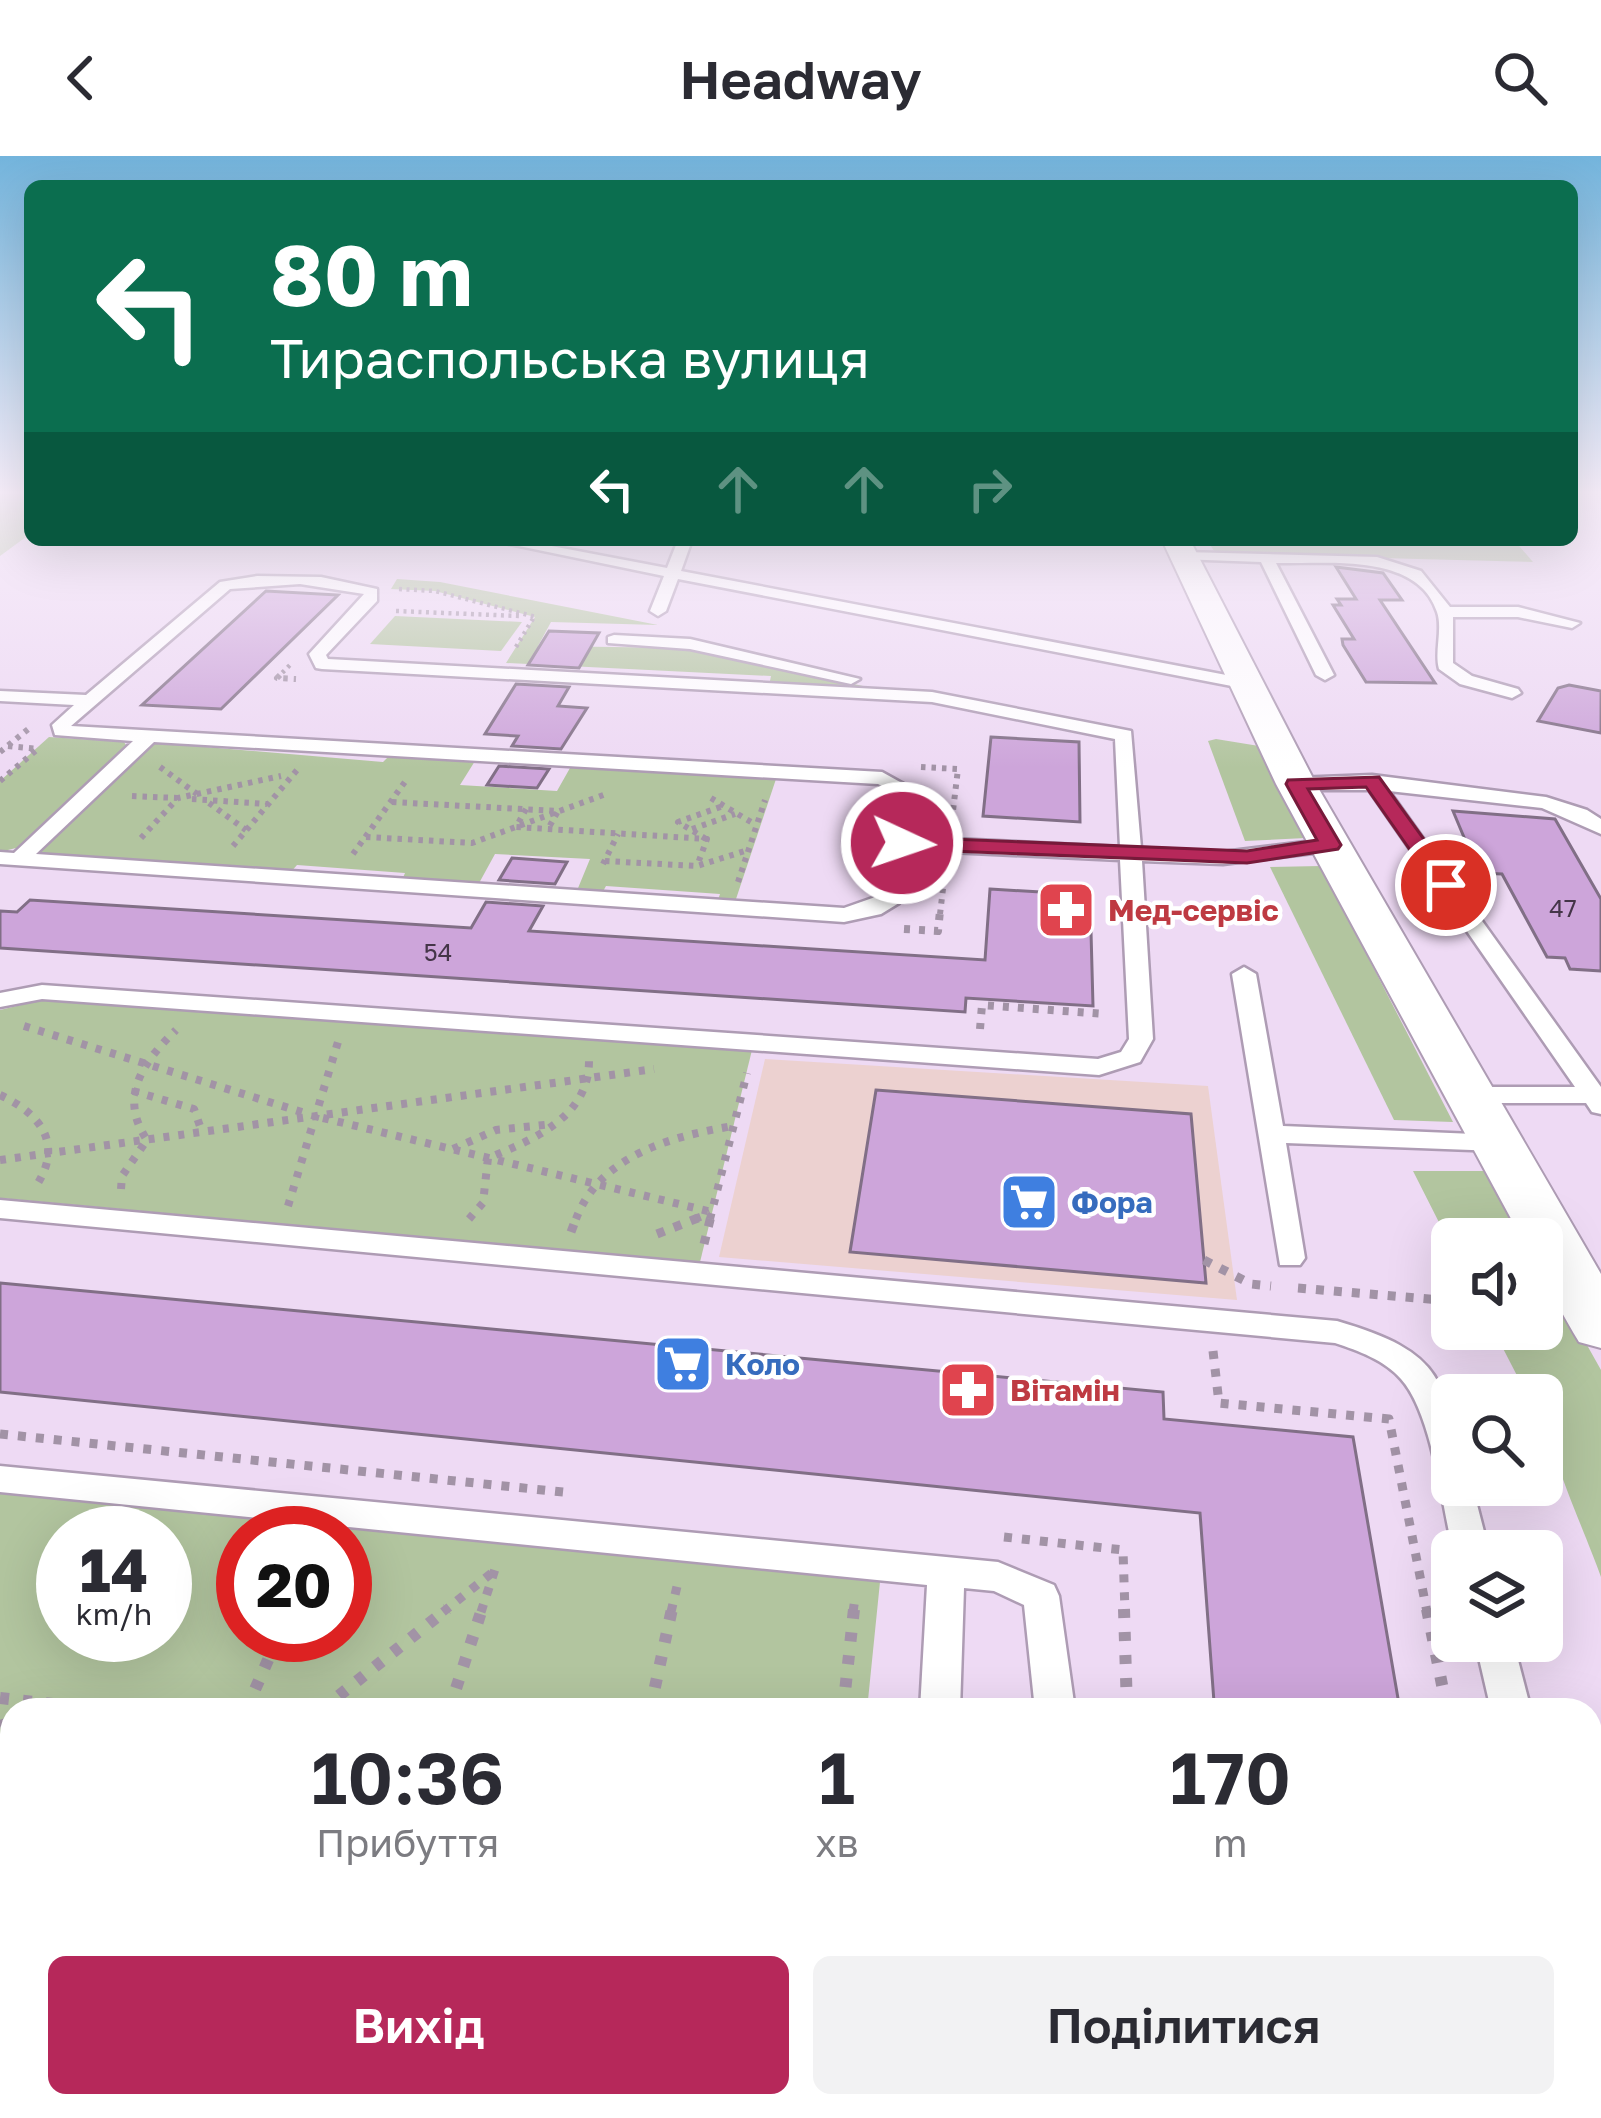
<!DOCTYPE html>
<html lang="uk">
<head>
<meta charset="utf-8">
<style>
	body { margin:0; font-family:"Golos Text",sans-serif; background:#f2f2f3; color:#2b2b33; height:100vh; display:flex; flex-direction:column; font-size:45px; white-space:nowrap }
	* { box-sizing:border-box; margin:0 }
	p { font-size:39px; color:#7c7c81 }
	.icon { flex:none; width:66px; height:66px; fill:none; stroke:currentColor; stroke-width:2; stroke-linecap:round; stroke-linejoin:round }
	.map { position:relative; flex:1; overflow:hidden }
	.sheet { position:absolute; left:0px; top:1542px; width:1602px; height:420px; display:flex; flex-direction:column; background:#fff; border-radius:36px 36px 0 0; box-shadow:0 12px 48px #0002 }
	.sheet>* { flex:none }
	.hud { position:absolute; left:24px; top:24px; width:1554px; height:366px; border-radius:18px; box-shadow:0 12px 48px #0002; background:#0b6e4f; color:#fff; overflow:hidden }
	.fabs { position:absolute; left:1431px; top:1062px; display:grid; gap:24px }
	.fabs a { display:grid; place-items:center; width:132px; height:132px; border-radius:18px; background:#fff; box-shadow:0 12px 48px #0002; font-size:60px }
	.speed { position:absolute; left:36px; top:1350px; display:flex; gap:24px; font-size:60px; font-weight:700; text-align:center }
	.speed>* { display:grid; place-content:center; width:156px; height:156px; border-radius:50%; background:#fff; box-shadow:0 12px 48px #0002; line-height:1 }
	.speed small { font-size:30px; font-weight:400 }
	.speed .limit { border:18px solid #d22; background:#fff; color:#111 }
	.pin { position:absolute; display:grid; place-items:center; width:102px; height:102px; color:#fff; margin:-51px; border:6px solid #fff; border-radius:50%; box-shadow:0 3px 12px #0007 }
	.me { position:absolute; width:132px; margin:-66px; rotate:93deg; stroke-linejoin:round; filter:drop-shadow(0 0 9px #0008) }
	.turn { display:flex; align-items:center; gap:42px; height:252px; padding:0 48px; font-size:54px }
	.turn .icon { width:156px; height:156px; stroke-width:2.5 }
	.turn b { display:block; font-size:84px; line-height:102px }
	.lanes { display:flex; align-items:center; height:114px; padding:0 48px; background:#0003; justify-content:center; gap:60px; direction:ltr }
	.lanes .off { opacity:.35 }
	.eta { display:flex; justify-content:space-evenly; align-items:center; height:204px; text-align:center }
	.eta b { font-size:72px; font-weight:600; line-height:84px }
	.primary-button { display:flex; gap:24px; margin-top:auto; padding:24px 48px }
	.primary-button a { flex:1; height:138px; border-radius:18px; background:#b6285a; color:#fff; font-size:48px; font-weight:600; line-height:138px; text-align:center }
	.primary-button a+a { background:#f2f2f3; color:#2b2b33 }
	header { display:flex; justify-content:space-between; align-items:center; height:156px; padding:0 48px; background:#fff; font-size:54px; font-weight:600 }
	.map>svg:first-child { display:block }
	.commercial { fill:#ecd1d0 }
	.green { fill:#b2c59f; fill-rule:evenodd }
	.building { fill:#cda5da; stroke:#816f86; stroke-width:3 }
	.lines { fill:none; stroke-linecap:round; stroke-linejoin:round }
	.lane-casing { stroke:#ae9cb4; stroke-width:5 }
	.street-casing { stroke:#ae9cb4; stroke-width:4 }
	.path-far4 { stroke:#a293a6; stroke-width:4.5; stroke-dasharray:3 4.5; stroke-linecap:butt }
	.path-far3 { stroke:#a293a6; stroke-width:6; stroke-dasharray:4.5 6; stroke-linecap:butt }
	.path-far2 { stroke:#a293a6; stroke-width:8; stroke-dasharray:6 9; stroke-linecap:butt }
	.path-far1 { stroke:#a293a6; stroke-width:9; stroke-dasharray:8 10; stroke-linecap:butt }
	.path { stroke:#a293a6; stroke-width:12; stroke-dasharray:9 14; stroke-linecap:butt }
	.lane { fill:#fff; fill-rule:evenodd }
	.street { fill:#fff; fill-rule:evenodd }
	.route { fill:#b6285a; stroke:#761a3a; stroke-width:3 }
	.labels { text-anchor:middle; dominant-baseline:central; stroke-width:9; stroke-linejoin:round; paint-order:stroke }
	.number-label { font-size:24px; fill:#443548 }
	.health-label { font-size:30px; font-weight:bold; fill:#be3a42; stroke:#fff; text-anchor:start }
	.shop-label { font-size:30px; font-weight:bold; fill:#366cbe; stroke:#fff; text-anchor:start }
</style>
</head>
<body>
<header><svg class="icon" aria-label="back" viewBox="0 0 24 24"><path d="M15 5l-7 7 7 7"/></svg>Headway<svg class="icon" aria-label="search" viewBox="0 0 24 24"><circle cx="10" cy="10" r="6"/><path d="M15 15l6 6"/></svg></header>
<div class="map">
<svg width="1601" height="1962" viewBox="0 0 1601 1962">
	<rect width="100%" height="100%" fill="#eedaf4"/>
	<!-- commercial -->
	<polygon class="commercial" points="765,903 1208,930 1237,1144 719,1101"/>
	<!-- green -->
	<g class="green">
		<polygon points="0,337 30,337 30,378 0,400"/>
		<polygon points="1207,384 1514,384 1533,406 1216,398"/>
		<polygon points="397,423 440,426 658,469 551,466 538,490 687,492 863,530 860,535 769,530 771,520 506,507 535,461 435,435 391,433"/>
		<polygon points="395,460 522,466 501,495 370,488"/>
		<polygon points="49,581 124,586 128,592 24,690 0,696 0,625"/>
		<polygon points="1216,583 1259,590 1306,682 1245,685 1208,585"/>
		<polygon points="159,587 383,606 388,601 475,605 460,629 557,635 570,612 776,623 734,749 717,747 720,738 606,730 601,739 576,737 590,703 495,698 478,729 402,724 405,717 297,709 289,718 41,700 38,694 147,589"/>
		<polygon points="1321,710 1453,966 1394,964 1270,711"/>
		<polygon points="46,843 752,894 700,1106 0,1042 0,854"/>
		<polygon points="1413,1015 1489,1015 1528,1083 1452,1083 1452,1092"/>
		<path d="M1542,1109L1601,1214V1421C1584,1373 1542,1284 1542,1239H1527L1493,1173H1542Z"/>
		<path d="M0,1334L881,1416L867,1554H12V1767L0,1765ZM63,1377H165V1479H63ZM243,1377H345V1479H243Z"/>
	</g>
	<!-- building -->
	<g class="building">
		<polygon points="1336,411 1383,417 1402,444 1380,444 1435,527 1366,526 1343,489 1342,483 1354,483 1333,449 1341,449 1337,443 1356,443"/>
		<polygon points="266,435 338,439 221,553 142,549"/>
		<polygon points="549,475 599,477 579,512 528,509"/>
		<polygon points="516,528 569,531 558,550 587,552 561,593 512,590 518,580 485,578"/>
		<polygon points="1569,529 1601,535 1601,577 1538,565 1558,532"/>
		<polygon points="991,581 1079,586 1080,666 983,660"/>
		<polygon points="499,610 549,613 537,632 487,629"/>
		<polygon points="1453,655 1555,663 1601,743 1601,815 1570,813 1565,802 1547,801 1502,718 1479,717"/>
		<polygon points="512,702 567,706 555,728 499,724"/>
		<polygon points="990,733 1090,739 1093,850 966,842 965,856 0,792 0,755 17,756 30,744 471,772 486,746 543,750 529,775 985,804"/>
		<polygon points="876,934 1191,958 1206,1127 850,1096"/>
		<polygon points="0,1127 1163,1236 1164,1263 1353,1281 1400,1554 1285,1554 1214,1546 1200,1357 0,1236"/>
	</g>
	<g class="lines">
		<defs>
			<g id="lane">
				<polygon points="490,384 520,384 667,412 678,384 692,384 681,415 1242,522 1251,527 1242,532 678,423 666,455 658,460 650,455 664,420"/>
				<path d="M1184,396L1377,401L1421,415L1450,451H1518L1580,467L1572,472L1518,461H1453V507L1472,520L1518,533L1521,537L1512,542L1460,528L1439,513C1434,496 1443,473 1437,456C1418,396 1326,408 1276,407L1334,519L1325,524L1316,519L1261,406L1179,403V397Z"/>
				<path d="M257,420L321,421L377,433V445L326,499L328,503L932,536L1131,575L1141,692L1223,696L1330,683L1340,689L1330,695L1223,708L1142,705L1153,883L1140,906L1099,919L42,843L0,851V837L42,829L1098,903L1121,896L1129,883L1120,704L909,694L899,747L881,758L844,766L0,708V696L14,697L133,585L55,579L52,569L74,549L0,545V535L86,539L220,426ZM300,428L364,438L309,498L316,512L322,513L932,546L1115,583L1120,691L911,681L918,636L882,616L71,570L230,433ZM154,586L878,628L898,638L881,739L844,752L36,698Z"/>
				<polygon points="614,479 690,483 860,523 851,528 690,493 608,487 608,481"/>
				<polygon points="1372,619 1546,641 1587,654 1601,663 1601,678 1542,652 1389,635 1601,931 1601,958 1592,956 1586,947 1471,947 1458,939 1471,931 1575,931 1369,634 1296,634 1286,628 1296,622"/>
				<polygon points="1244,811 1256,818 1283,970 1498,979 1512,987 1498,995 1286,987 1305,1102 1300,1109 1280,1109 1232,818"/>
				<path d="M0,1044L1337,1165C1443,1196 1452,1225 1452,1329H1472L1489,1395H1453C1442,1349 1432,1257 1401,1223C1384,1204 1359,1195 1335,1187L0,1062Z"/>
				<polygon points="0,1310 998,1406 1054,1429 1059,1440 1075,1554 1035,1554 1024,1449 994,1435 964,1432 960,1554 920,1554 927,1429 0,1336"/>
				<polygon points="1475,1485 1513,1485 1531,1554 1491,1554"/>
				<polygon points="1590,1681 1601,1683 1601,1723 1590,1721"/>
				<polygon points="0,1761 12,1763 12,1807 0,1805"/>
				<polygon points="1590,1842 1601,1847 1601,1930 1590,1926"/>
			</g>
			<path id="street" d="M1162,384H1190L1316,628L1601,1118V1192L1579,1186C1558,1151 1542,1124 1542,1083H1522L1276,628Z"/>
		</defs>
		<!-- lane casing -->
		<use href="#lane" class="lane-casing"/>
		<!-- street casing -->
		<use href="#street" class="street-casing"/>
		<!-- path-far4 -->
		<g class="path-far4">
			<polyline points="399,433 435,435 536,461"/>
			<polyline points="396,455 519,460"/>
			<polyline points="516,491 534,461"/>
			<polyline points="277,522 291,508"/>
		</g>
		<!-- path-far3 -->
		<g class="path-far3">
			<polyline points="280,519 277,522 296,523"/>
			<polyline points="8,590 39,593"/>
			<polyline points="0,596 32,570"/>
			<polyline points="160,611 197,638"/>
			<polyline points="921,611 958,613 952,663"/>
			<polyline points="0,625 40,591"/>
			<polyline points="132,640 177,642"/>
			<polyline points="711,642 756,669"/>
			<polyline points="192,643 267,648"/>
			<polyline points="392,646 558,655 548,673"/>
			<polyline points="209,647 246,674"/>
			<polyline points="526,653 516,671 707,683 697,710"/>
			<polyline points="692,673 735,658"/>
			<polyline points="366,681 472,687 606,638"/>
			<polyline points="141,682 178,642 281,620"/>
			<polyline points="706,683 678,666 723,650"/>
			<polyline points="233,690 297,614"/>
			<polyline points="353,698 407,623"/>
			<polyline points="605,705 697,710 748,694"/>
			<polyline points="603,708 618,678"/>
			<polyline points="738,726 765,644"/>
			<polyline points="940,758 945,716"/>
		</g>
		<!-- path-far2 -->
		<g class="path-far2">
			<polyline points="904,773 938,775 940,755"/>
			<polyline points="24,870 308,958"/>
			<polyline points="980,873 982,849 1105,858"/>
			<polyline points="133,935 194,953 202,976"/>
			<path d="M0,939C39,957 63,986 38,1027"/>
			<polyline points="323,962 712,1056"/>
			<polyline points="453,993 496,974 553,968"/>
			<polyline points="0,1004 654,913"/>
			<path d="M121,1033L122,1020L147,984C118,941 143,906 176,874"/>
			<polyline points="288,1050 338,886"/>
			<path d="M469,1063L483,1047L488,1002C533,984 589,961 589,905"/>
			<path d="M576,1063C600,999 673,980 733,970"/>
			<polyline points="695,1063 710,1057"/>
			<polyline points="710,1063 747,917"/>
		</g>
		<!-- path-far1 -->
		<g class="path-far1">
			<polyline points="571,1076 577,1060"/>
			<polyline points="657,1078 703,1060"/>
			<polyline points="704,1088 711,1060"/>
			<polyline points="1204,1104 1251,1128 1271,1130"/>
			<polyline points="1298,1132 1452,1145"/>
			<polyline points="1213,1195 1219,1247 1389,1263 1427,1456"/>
			<polyline points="0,1278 572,1337"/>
			<polyline points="1004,1381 1123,1394 1125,1456"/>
			<polyline points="443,1456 493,1416"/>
			<polyline points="481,1456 497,1407"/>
			<polyline points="671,1456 678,1426"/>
			<polyline points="853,1456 855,1442"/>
		</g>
		<!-- path -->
		<g class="path">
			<polyline points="1124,1453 1127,1554"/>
			<polyline points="1427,1453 1447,1554"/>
			<polyline points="0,1542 106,1554"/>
			<polyline points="246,1554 279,1479"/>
			<polyline points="321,1554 447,1453"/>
			<polyline points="449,1554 482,1453"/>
			<polyline points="650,1554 672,1453"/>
			<polyline points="843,1554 854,1453"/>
			<polyline points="0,1570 12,1566"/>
			<polyline points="0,1587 12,1580"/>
			<polyline points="0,1618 12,1619"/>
			<polyline points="0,1873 12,1874"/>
			<polyline points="578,1950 666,1962"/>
			<polyline points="1135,1950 1135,1962"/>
			<polyline points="1541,1950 1544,1962"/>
		</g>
		<!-- lane -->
		<use href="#lane" class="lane"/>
		<!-- street -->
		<use href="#street" class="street"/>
	</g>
	<!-- sky -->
	<linearGradient id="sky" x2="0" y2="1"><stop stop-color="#73b4dc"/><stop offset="0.55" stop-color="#f7eefa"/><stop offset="1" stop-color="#f7eefa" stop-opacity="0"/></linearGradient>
	<rect width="1601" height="612" fill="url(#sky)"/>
	<!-- route -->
	<polygon class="route" points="1379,621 1457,729 1454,734 1438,734 1366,631 1308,633 1341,689 1338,693 1247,707 902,693 891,687 902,681 1247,695 1317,684 1286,628 1288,624"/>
	<!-- icons -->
	<defs>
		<symbol id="pharmacy-square" viewBox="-11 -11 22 22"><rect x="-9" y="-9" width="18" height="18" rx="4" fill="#e0444e" stroke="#fff"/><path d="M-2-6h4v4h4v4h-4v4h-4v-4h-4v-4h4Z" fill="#fff"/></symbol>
		<symbol id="supermarket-square" viewBox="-11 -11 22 22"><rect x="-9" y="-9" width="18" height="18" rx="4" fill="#3f7fe0" stroke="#fff"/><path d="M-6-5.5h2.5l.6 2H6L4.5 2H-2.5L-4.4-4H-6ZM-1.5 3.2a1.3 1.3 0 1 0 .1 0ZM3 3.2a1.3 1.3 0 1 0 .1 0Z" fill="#fff"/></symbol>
	</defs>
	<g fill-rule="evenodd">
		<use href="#pharmacy-square" x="1033" y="721" width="66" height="66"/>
		<use href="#supermarket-square" x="996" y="1013" width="66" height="66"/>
		<use href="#supermarket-square" x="650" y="1175" width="66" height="66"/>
		<use href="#pharmacy-square" x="935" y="1201" width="66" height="66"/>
	</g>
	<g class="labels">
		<!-- number labels -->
		<g class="number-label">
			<text x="1563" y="751">47</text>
			<text x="438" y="795">54</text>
		</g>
		<!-- health labels -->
		<g class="health-label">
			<text x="1108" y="754">Мед-сервіс</text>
			<text x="1010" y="1234">Вітамін</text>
		</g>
		<!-- shop labels -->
		<g class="shop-label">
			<text x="1071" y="1046">Фора</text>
			<text x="725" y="1208">Коло</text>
		</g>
	</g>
</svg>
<div class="fabs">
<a><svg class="icon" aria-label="sound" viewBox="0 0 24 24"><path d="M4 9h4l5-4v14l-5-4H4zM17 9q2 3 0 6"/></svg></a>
<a><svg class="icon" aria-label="search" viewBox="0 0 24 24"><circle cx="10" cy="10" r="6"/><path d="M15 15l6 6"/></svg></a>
<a><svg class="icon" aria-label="layers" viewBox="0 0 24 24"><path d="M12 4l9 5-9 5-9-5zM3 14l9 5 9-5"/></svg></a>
</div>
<div class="speed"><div>14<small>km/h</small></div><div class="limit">20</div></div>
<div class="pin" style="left:1446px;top:729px;background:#d93025"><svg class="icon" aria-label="arrive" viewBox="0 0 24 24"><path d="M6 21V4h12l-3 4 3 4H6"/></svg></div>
<svg class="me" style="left:902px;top:687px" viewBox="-20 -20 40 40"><circle r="17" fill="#b6285a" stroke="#fff" stroke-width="3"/><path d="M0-11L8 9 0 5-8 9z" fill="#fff"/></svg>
<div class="hud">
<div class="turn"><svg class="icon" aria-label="left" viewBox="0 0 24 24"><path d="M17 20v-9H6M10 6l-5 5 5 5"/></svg><div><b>80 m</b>Тираспольська вулиця</div></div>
<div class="lanes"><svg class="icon" aria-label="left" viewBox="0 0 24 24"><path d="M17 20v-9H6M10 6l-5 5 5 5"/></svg><svg class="icon off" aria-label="ahead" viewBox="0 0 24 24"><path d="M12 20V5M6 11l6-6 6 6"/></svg><svg class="icon off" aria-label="ahead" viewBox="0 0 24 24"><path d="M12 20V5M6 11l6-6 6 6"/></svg><svg class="icon off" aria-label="right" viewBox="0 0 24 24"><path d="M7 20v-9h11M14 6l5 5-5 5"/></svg></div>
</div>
<section class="sheet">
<div class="eta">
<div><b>10:36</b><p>Прибуття</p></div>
<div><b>1</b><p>хв</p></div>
<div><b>170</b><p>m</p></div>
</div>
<div class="primary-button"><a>Вихід</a><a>Поділитися</a></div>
</section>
</div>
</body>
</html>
